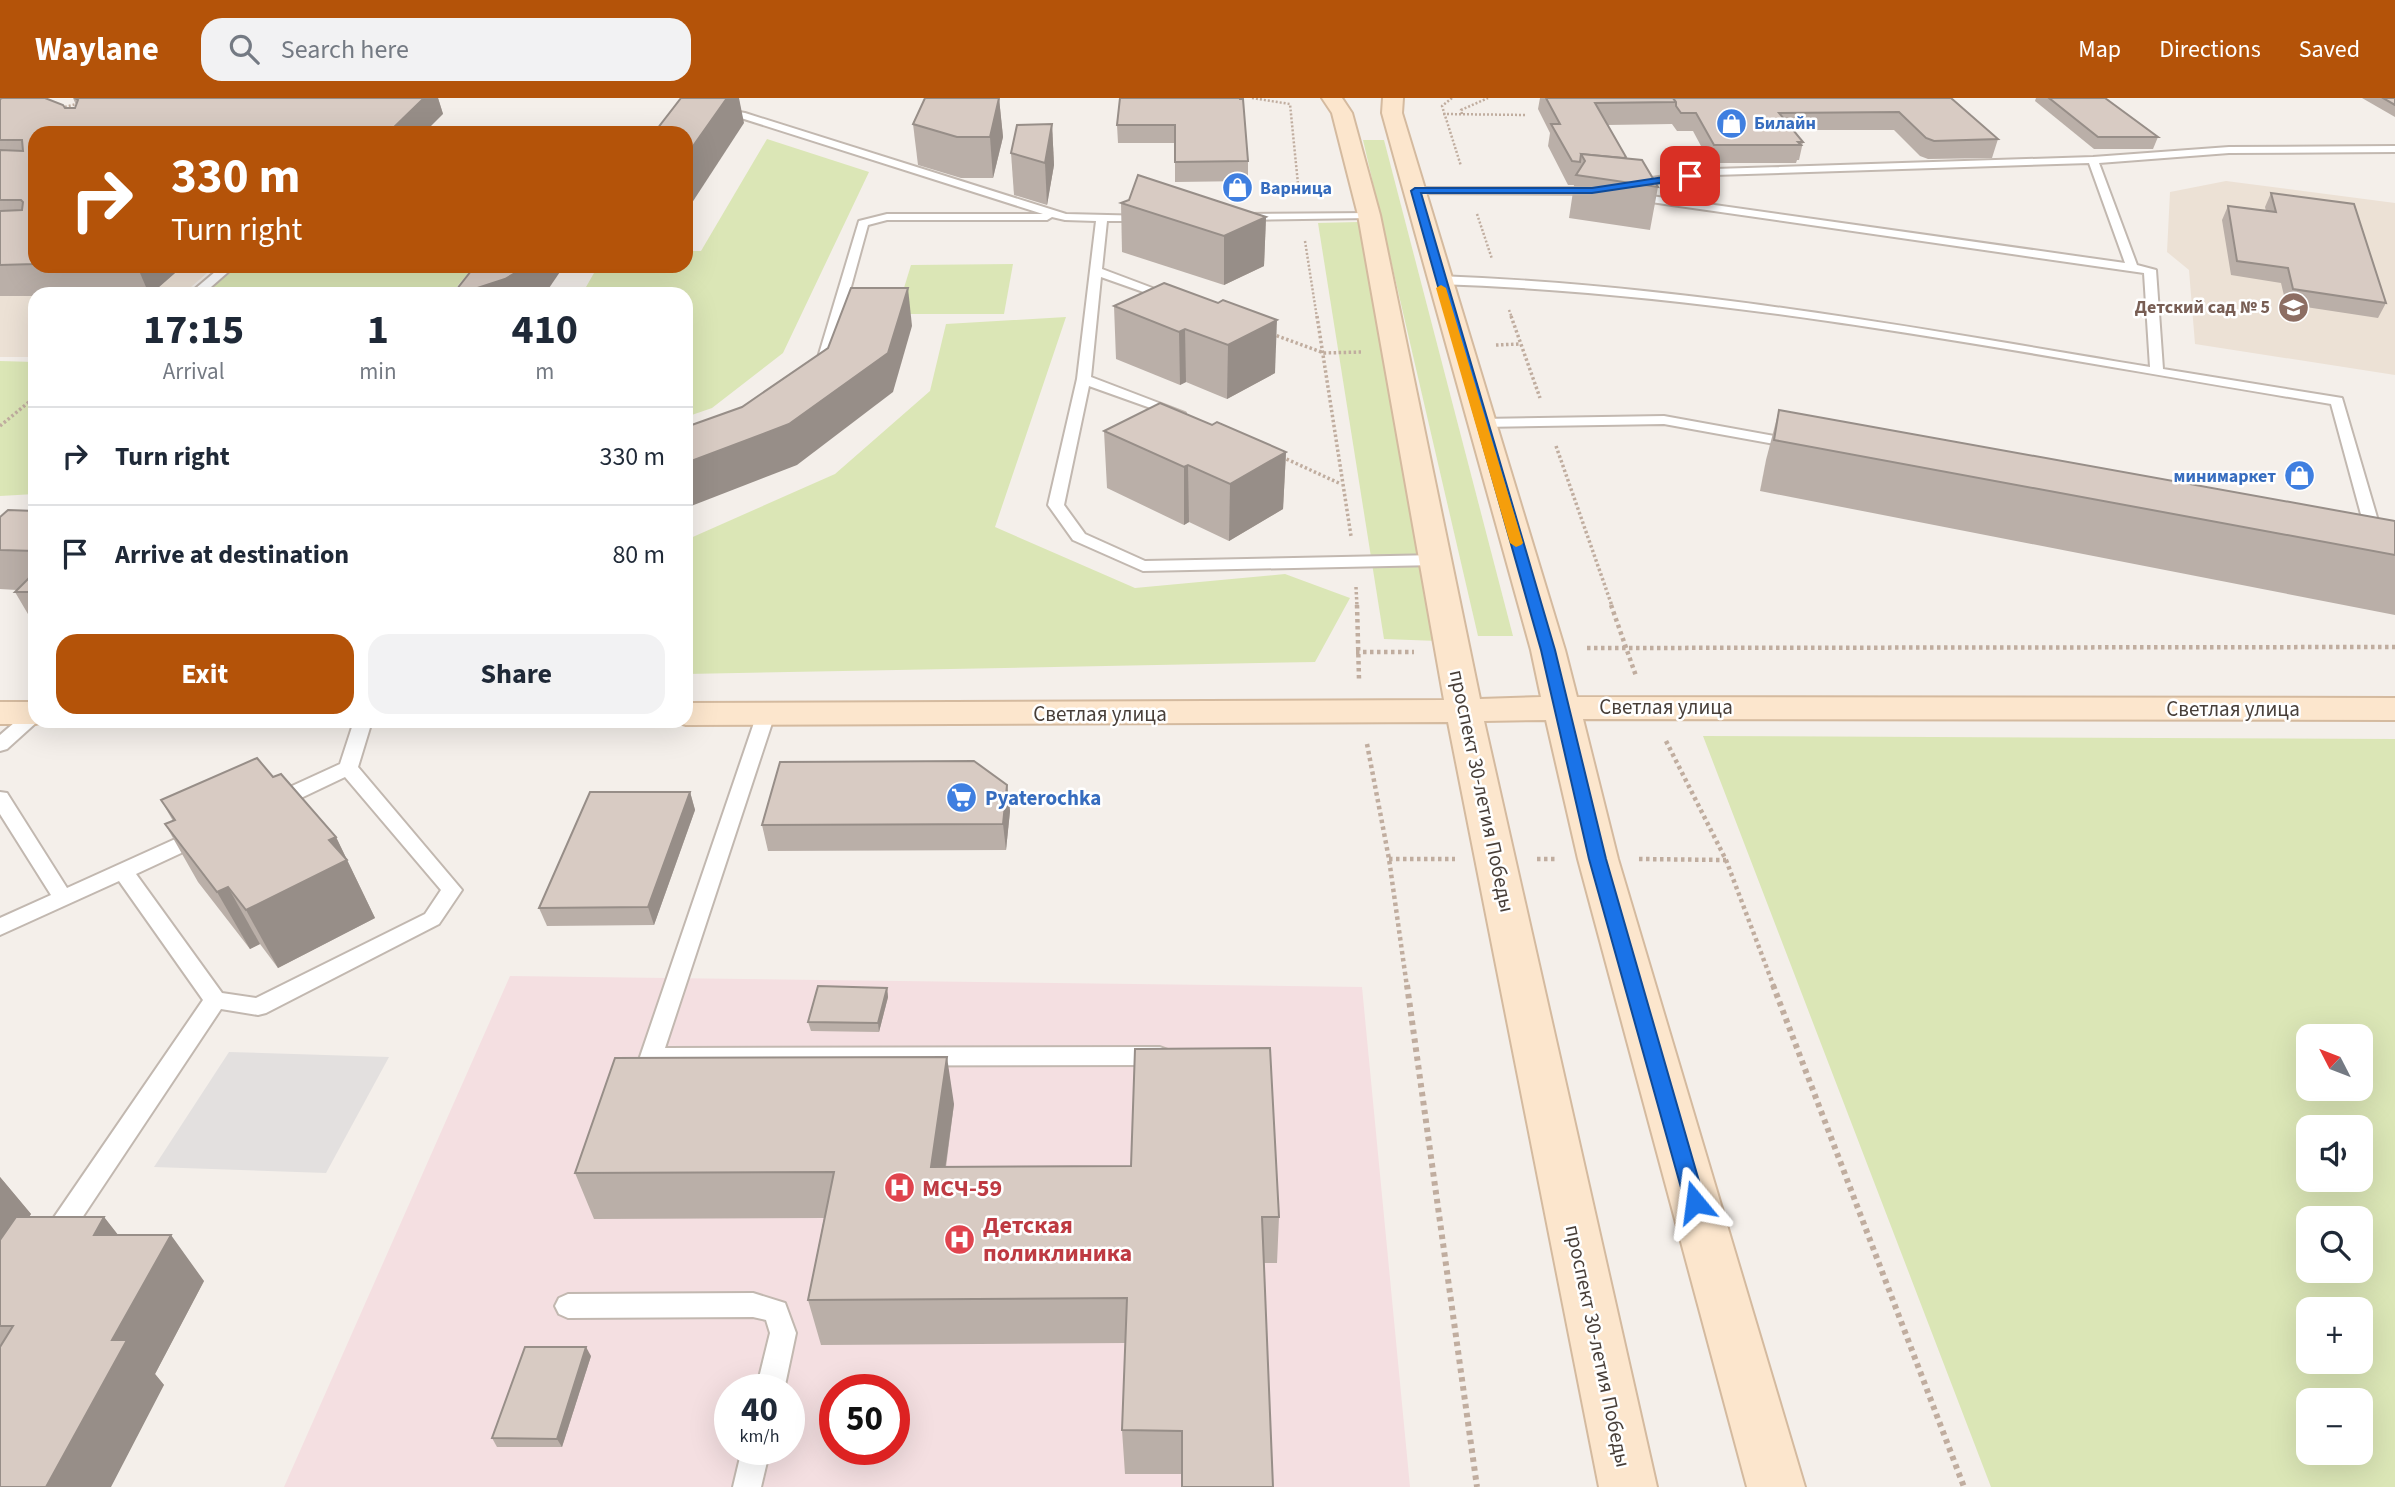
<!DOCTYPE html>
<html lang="en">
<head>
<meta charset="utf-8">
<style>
	body { margin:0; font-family:"Source Sans 3",sans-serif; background:#f2f2f3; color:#1f2937; height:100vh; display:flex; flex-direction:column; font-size:26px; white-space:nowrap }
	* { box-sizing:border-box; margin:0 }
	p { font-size:23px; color:#747a83 }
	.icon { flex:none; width:38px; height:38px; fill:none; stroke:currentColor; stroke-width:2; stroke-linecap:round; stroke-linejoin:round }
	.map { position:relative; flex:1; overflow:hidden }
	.side { position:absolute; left:28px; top:189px; width:665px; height:441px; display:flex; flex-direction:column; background:#fff; border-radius:21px; box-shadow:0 7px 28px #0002 }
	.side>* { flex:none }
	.banner { position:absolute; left:28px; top:28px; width:665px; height:147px; border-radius:21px; box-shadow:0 7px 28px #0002; background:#b45309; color:#fff; overflow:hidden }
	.needle { width:46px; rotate:312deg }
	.controls { position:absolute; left:2296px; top:926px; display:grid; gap:14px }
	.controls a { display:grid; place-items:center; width:77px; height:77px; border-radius:14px; background:#fff; box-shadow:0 7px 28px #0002; font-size:35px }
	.speed { position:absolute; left:714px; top:1276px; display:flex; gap:14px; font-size:35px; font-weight:700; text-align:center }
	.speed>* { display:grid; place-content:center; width:91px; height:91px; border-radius:50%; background:#fff; box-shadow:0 7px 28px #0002; line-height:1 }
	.speed small { font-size:18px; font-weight:400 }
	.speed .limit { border:10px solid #d22; background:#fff; color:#111 }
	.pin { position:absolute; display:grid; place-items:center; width:60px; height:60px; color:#fff; margin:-30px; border-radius:14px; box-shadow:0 4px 10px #0006 }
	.me { position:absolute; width:77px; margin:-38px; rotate:344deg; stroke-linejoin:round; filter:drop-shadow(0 0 5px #0008) }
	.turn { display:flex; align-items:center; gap:24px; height:147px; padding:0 28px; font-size:32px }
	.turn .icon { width:91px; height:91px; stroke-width:2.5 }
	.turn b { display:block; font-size:49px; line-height:60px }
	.eta { display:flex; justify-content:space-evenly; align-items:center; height:119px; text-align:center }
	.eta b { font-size:42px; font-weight:700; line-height:49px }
	.button { display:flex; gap:14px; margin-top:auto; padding:14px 28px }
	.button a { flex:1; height:80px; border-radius:21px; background:#b45309; color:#fff; font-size:28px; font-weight:700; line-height:80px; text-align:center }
	.button a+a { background:#f2f2f3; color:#1f2937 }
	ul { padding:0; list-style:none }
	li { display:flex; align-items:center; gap:21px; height:98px; padding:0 28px; border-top:2px solid #e0e1e3 }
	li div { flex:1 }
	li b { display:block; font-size:26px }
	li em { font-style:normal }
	header { display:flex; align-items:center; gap:42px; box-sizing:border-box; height:98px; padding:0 35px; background:#b45309; color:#fff }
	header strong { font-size:33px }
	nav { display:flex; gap:38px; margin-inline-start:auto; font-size:24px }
	.search { width:490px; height:63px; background:#f2f2f3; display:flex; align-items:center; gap:18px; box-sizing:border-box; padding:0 24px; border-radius:21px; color:#747a83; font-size:26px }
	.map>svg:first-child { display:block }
	.education { fill:#ece1d5 }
	.medical { fill:#f4dfe1; fill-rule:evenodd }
	.green { fill:#dbe6b6; fill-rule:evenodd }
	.parking { fill:#e3e0df }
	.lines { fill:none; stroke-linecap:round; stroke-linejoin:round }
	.lane-casing { stroke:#c2b8b0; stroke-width:4 }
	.secondary-casing { stroke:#d4ba9f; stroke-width:4 }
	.path-far3 { stroke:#c0ad9f; stroke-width:2.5; stroke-dasharray:2 2; stroke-linecap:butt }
	.path-far2 { stroke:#c0ad9f; stroke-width:3.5; stroke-dasharray:2.5 2.5; stroke-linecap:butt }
	.path-far1 { stroke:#c0ad9f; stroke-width:4.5; stroke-dasharray:3.5 3.5; stroke-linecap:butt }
	.path { stroke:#c0ad9f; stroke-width:6; stroke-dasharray:4.5 4.5; stroke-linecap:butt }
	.lane { fill:#fff; fill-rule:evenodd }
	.secondary { fill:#fce6cd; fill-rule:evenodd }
	.wall { fill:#baafa8 }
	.shaded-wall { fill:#978e88 }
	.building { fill:#d8cbc3; stroke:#978e88; stroke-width:2 }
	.route { fill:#1a73e8; stroke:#114b97; stroke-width:2 }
	.slow { fill:#f59e0b }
	.labels { text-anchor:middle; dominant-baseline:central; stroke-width:5; stroke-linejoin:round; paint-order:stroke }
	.far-shop-label { font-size:18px; font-weight:bold; fill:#366cbe; stroke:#fff; text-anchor:start }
	.far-education-label { font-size:18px; font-weight:bold; fill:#785e54; stroke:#fff; text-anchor:end }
	.street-label { font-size:21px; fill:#483f39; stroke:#fff }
	.shop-label { font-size:21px; font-weight:bold; fill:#366cbe; stroke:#fff; text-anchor:start }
	.near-health-label { font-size:24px; font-weight:bold; fill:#be3a42; stroke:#fff; text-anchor:start }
</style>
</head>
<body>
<header>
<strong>Waylane</strong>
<div class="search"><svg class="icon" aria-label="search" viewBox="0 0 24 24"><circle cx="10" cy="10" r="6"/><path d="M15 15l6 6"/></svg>Search here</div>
<nav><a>Map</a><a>Directions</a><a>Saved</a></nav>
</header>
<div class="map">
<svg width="2395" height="1389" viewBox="0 0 2395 1389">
	<rect width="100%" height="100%" fill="#f4efea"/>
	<!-- education -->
	<g class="education">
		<polygon points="2226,83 2395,105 2395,277 2195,246 2189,172 2167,154 2170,94"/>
		<polygon points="0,123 35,168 215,168 183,196 35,196 35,259 0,259"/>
	</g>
	<!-- medical -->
	<path class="medical" d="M510,878L1362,889L1410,1389H284ZM730,1292H789V1351H730ZM835,1292H894V1351H835Z"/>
	<!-- green -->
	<g class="green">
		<polygon points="767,41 869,74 783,255 712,310 686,319 686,196 582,196 598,168 686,168 686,153 701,153"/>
		<polygon points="1363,42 1384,42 1513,538 1478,538"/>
		<polygon points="1359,124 1438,543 1384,541 1318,125"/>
		<polygon points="1013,166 1004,216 896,216 911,167"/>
		<polygon points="238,168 474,168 451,196 205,196"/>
		<polygon points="1066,219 995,429 1135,490 1285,476 1350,500 1315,564 686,576 686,442 835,376 930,293 946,226"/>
		<polygon points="0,263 35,264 35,396 0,398"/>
		<path d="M1703,638L2395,641V1389H1991ZM2361,938V990H2308V938ZM2361,1029V1082H2308V1029ZM2308,1120H2361V1172H2308ZM2308,1211H2361V1264H2308ZM2361,1302V1354H2308V1302Z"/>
	</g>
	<!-- parking -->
	<polygon class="parking" points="229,954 389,959 326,1075 154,1069"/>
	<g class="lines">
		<defs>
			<g id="lane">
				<polygon points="716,10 745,15 1066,116 1149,118 1149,122 1145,123 1107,123 1102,171 1179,200 1177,203 1169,203 1101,179 1091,279 1185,315 1178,319 1173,318 1089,288 1064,407 1085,436 1145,463 1437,457 1445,462 1437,467 1143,473 1073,442 1048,407 1077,281 1096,123 1065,122 1052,119 1047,122 887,122 868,127 827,276 820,280 815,279 813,276 859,123 887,116 1043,116 741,20 713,15 713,11"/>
				<path d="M2395,48V54L2229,55L2099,65L2137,167L2156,172L2163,271L2342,300L2386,450L2395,451V461L2373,456L2371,453L2331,306C2035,258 1740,196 1439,186L1433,182L1439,178C1682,187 1911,229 2150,269L2144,175L1630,101L1625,98L1630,95L2125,165L2089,65L1714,77L1631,89L1626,86L1631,83L1714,71L2093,59L2229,49Z"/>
				<polygon points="1415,90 1600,90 1605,93 1600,96 1411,95 1411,91"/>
				<polygon points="1373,115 1375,117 1369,120 1242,122 1236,119 1242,116"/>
				<polygon points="222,168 235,168 203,196 189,196"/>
				<polygon points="1664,318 1796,342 1803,346 1796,350 1664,326 1481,329 1474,325 1481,321"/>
				<polygon points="35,610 35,623 38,623 7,651 0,653 0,637 29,612"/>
				<polygon points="766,610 775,616 665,950 1160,949 1168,952 1171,958 1168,964 1160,967 651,968 643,965 640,959 757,616"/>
				<polygon points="354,623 372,623 358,669 462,792 439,826 266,915 258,917 221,911 64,1147 55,1150 46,1147 42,1139 46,1131 203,902 119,783 0,837 0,820 51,797 0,716 0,694 7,695 67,790 193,733 207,733 210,738 207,743 136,776 222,895 256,900 425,816 441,792 345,679 282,709 268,709 265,704 268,699 340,666"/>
				<polygon points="753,1195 785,1205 796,1235 784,1292 756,1292 770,1235 766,1222 753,1219 568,1220 559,1216 555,1208 559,1200 568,1196"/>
				<polygon points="742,1351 770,1351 761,1389 733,1389"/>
			</g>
			<g id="secondary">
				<polygon points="1322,0 1342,0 1352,15 1380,117 1480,601 1541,599 1531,552 1382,15 1383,0 1403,0 1402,15 1565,552 1577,599 2395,600 2395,622 1583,621 1618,761 1805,1389 1747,1389 1578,761 1546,622 1484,623 1657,1389 1599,1389 1448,624 686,627 673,623 686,623 686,605 1444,602 1358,117 1332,15"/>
				<polygon points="0,604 35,604 35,623 48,623 35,626 0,626"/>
			</g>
		</defs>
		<!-- lane casing -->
		<use href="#lane" class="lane-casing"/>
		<!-- secondary casing -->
		<use href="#secondary" class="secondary-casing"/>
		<!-- path-far3 -->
		<g class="path-far3">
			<polyline points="1252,0 1290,6 1299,96"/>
			<polyline points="1452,0 1442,8 1461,68"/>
			<polyline points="61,10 80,5"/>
			<polyline points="1443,16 1527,17"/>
			<polyline points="1462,16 1461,12 1488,0"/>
			<polyline points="1477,116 1492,161"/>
			<polyline points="1305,143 1317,220"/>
			<polyline points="1509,212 1512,220"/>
		</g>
		<!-- path-far2 -->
		<g class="path-far2">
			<polyline points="1317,218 1351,438"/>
			<polyline points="1511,218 1540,300"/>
			<polyline points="1272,236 1324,255 1361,254"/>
			<polyline points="1496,247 1520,246"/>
			<polyline points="0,328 35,299"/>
			<polyline points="1556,348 1612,508"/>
			<polyline points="1282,359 1341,386"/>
			<polyline points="1356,489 1357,508"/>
		</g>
		<!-- path-far1 -->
		<g class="path-far1">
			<polyline points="1357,507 1359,581"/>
			<polyline points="1611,507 1636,578"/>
			<polyline points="1587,550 2395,549"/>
			<polyline points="1356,554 1414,554"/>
			<polyline points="1666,643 1726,762 1774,889"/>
			<polyline points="1367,646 1389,761 1407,889"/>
			<polyline points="1389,761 1455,761"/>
			<polyline points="1537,761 1556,761"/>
			<polyline points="1639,761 1726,762"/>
		</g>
		<!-- path -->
		<g class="path">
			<polyline points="1407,887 1477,1389"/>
			<polyline points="1773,887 1964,1389"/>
		</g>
		<!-- lane -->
		<use href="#lane" class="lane"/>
		<!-- secondary -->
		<use href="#secondary" class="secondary"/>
	</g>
	<!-- wall -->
	<g class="wall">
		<polygon points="73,0 438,0 443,16 35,35 35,168 183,168 151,196 35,196 35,198 0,198 0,1 65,10 75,10 76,7"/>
		<polygon points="999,0 1003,39 993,80 961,80 918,67 913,26"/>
		<polygon points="1120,0 1248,63 1248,83 1175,84 1175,45 1118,45 1117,27"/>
		<polygon points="1540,0 1951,0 1998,41 1992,60 1928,61 1920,58 1894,32 1793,32 1803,44 1799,62 1797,62 1796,65 1710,65 1693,33 1677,33 1672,26 1607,27 1626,60 1658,89 1650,132 1569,120 1574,87 1568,87 1548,48 1550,35 1538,11"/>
		<polygon points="2036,0 2105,0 2158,39 2153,51 2094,51 2035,3"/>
		<polygon points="2362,0 2395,0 2395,19"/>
		<polygon points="1052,26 1054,67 1047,107 1014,97 1011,55"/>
		<polygon points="2271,95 2386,205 2378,220 2286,206 2281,185 2231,177 2222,122 2228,108 2266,113 2265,109"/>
		<polygon points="1129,102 1266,119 1264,168 1224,187 1122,154 1121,105"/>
		<polygon points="1164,185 1275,275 1227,301 1186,284 1180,287 1116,261 1114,208"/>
		<polygon points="1779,312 2395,423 2395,517 1760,393 1766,362"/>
		<polygon points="1212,327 1286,354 1283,411 1229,443 1189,424 1184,427 1107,390 1104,333"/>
		<polygon points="35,413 35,528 15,494 17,492 0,491 0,419"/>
		<polygon points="273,679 336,739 375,820 278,870 260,846 250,851 198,784 165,726 173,723 161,702"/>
		<polygon points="1007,687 1010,713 1006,752 768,753 762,727"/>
		<polygon points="690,694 695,712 654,827 547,828 539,810"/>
		<polygon points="887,890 888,899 879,934 811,933 808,924"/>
		<polygon points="954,1006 946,1069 1279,1119 1277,1165 1264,1165 1182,1376 1125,1376 1122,1332 1125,1245 821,1247 808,1202 824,1120 594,1121 575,1075"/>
		<polygon points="0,1079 31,1116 29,1119 104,1119 118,1137 204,1183 155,1276 164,1287 0,1389"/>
		<polygon points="591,1258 562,1349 497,1349 492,1340"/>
	</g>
	<!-- shaded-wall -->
	<g class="shaded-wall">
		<polygon points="424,0 438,0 443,16 424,35 388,35"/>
		<polygon points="727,0 739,0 744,25 686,114 686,58"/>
		<polygon points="999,0 1003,39 993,80 990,39"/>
		<polygon points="1052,26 1054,67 1047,107 1045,65"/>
		<polygon points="1266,119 1264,168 1224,187 1224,138"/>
		<polygon points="137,168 183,168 151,196 149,196"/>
		<polygon points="527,168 564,168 545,196 459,196"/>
		<polygon points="908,190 912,228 893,294 797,367 686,410 686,365"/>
		<polygon points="1277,222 1275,275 1227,301 1228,247"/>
		<polygon points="1185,231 1186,284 1180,287 1179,234"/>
		<polygon points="1286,354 1283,411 1229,443 1230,386"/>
		<polygon points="1188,367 1189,424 1184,427 1184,369"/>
		<polygon points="1007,687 1010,713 1006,752 1003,726"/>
		<polygon points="690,694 695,712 654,827 648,809"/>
		<polygon points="336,739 375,820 278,870 246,812 329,742"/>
		<polygon points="228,789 260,846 250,851 217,794"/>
		<polygon points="887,890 888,899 879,934 878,925"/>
		<polygon points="947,959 954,1006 939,1115 931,1069"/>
		<polygon points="0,1079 31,1116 8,1150 0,1179"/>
		<polygon points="104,1119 140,1165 94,1137"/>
		<polygon points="171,1137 204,1183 155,1276 164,1287 111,1389 46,1389 112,1242"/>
		<polygon points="586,1249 591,1258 562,1349 557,1341"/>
	</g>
	<!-- building -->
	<g class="building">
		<polygon points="2,0 45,0 63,7 65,10 75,10 78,2 75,0 424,0 388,35 35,35 35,166 0,167 0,113 22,112 23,104 21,102 0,102 0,52 23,53 22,42 0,42 0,1"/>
		<polygon points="681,0 727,0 686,58 686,35 654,35"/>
		<polygon points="925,0 999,0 990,39 957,39 913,26"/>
		<polygon points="1120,0 1240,0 1240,1 1243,1 1248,63 1175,64 1175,27 1117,27"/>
		<polygon points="1546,0 1673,0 1676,4 1595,5 1626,59 1624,60 1581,56 1580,64 1572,63 1551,26 1560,26"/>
		<polygon points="1673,0 1951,0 1998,41 1934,43 1926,40 1899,14 1779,15 1803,44 1798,44 1801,47 1714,47 1696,15 1681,15 1676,8 1676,4"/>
		<polygon points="2049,0 2105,0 2158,39 2098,39"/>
		<polygon points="2383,0 2395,0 2395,7"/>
		<polygon points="1052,26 1045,65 1011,55 1017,27"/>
		<polygon points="1581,56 1642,62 1658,89 1576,77 1585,63"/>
		<polygon points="1138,77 1266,119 1224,138 1121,105 1129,102"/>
		<polygon points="2271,95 2354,106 2386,205 2293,191 2288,170 2237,163 2228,108 2276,114"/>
		<polygon points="475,168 527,168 505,181 459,196 453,196"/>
		<polygon points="1164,185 1218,205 1223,202 1277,222 1228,247 1185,231 1179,234 1114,208"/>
		<polygon points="851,190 908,190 888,255 789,326 686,365 686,329 742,309 828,250"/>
		<polygon points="1160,305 1212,327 1217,324 1286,354 1230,386 1188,367 1184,369 1104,333"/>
		<polygon points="1779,312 2395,423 2395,457 1774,342"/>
		<polygon points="8,412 35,413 35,453 0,452 0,419"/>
		<polygon points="35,474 35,494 15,494"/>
		<polygon points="257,660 273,679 281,676 336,739 329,742 347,762 246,812 228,789 217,794 165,726 175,722 161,702"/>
		<polygon points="974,663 1007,687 1003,726 762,727 780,664"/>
		<polygon points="590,694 690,694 648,809 539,810"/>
		<polygon points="818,888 887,890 878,925 808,924"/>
		<polygon points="1270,950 1279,1119 1262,1119 1273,1389 1182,1389 1182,1333 1122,1332 1127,1200 808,1202 834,1074 575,1075 615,960 947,959 931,1069 1131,1068 1135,951"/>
		<polygon points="16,1119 104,1119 94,1137 171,1137 112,1242 127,1242 46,1389 0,1389 0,1249 13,1228 0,1228 0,1142"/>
		<polygon points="525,1249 586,1249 557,1341 492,1340"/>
	</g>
	<!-- route -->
	<polygon class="route" points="1690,75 1694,78 1693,80 1592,95 1421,95 1555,552 1606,761 1705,1104 1702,1110 1695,1113 1688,1110 1685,1104 1589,761 1541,552 1411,93 1415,90 1592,90"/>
	<!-- slow -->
	<polygon class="slow" points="1441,187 1446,190 1523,445 1521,447 1516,449 1510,445 1436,190"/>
	<!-- icons -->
	<defs>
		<symbol id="shop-disc" viewBox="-11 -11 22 22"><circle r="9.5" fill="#3f7fe0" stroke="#fff"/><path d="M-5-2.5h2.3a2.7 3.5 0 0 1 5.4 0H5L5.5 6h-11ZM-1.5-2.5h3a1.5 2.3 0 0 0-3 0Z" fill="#fff"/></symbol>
		<symbol id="school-disc" viewBox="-11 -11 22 22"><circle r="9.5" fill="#8d6e63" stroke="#fff"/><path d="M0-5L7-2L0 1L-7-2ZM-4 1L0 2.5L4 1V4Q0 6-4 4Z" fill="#fff"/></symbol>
		<symbol id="supermarket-disc" viewBox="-11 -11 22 22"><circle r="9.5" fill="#3f7fe0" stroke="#fff"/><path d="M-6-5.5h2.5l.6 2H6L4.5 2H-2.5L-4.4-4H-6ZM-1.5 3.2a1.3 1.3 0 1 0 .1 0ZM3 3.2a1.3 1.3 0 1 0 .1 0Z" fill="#fff"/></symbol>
		<symbol id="hospital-disc" viewBox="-11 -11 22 22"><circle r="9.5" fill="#e0444e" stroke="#fff"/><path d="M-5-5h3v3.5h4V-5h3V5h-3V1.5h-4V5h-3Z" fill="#fff"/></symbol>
	</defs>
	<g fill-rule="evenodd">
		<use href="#shop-disc" x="1714" y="8" width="35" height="35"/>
		<use href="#shop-disc" x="1220" y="72" width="35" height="35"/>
		<use href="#school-disc" x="2276" y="192" width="35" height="35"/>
		<use href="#shop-disc" x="2282" y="360" width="35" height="35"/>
		<use href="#supermarket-disc" x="944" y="682" width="35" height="35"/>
		<use href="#hospital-disc" x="882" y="1072" width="35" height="35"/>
		<use href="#hospital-disc" x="942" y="1124" width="35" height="35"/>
	</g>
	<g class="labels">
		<!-- far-shop labels -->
		<g class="far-shop-label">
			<text x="1754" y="25">Билайн</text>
			<text x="1260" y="90">Варница</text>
			<text x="2276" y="378" text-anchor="end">минимаркет</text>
		</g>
		<!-- far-education labels -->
		<g class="far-education-label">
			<text x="2270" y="209">Детский сад № 5</text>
		</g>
		<!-- street labels -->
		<g class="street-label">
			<text x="1666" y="609">Светлая улица</text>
			<text x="2233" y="611">Светлая улица</text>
			<text x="1100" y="616">Светлая улица</text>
			<text transform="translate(1482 693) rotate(78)">проспект 30-летия Победы</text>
			<text transform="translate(1598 1248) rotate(78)">проспект 30-летия Победы</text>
		</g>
		<!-- shop labels -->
		<g class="shop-label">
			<text x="985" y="700">Pyaterochka</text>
		</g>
		<!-- near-health labels -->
		<g class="near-health-label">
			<text x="922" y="1090">МСЧ-59</text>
			<text x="983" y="1127">Детская<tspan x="983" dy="28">поликлиника</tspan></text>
		</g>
	</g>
</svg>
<div class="controls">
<a><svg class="needle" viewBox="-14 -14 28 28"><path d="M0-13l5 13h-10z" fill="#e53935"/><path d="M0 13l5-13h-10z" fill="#747a83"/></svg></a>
<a><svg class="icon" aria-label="sound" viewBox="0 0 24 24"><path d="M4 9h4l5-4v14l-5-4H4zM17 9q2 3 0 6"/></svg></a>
<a><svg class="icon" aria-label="search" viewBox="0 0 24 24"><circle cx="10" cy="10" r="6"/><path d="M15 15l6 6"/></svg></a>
<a>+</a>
<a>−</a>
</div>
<div class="speed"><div>40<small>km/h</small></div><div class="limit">50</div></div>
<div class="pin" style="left:1690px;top:78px;background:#d93025"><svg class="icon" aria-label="arrive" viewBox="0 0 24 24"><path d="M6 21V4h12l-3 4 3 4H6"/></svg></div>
<svg class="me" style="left:1695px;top:1104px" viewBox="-20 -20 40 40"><path d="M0-17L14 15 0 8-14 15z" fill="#1a73e8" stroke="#fff" stroke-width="4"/></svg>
<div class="banner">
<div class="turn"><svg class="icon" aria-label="right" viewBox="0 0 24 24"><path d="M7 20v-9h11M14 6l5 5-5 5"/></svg><div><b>330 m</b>Turn right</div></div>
</div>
<section class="side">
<div class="eta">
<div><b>17:15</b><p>Arrival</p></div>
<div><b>1</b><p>min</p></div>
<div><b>410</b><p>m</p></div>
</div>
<ul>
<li><svg class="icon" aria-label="right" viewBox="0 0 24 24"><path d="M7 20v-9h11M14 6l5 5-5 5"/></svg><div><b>Turn right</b></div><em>330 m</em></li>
<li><svg class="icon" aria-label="arrive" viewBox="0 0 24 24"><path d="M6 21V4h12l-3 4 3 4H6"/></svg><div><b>Arrive at destination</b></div><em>80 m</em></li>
</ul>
<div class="button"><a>Exit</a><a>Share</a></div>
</section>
</div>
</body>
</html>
